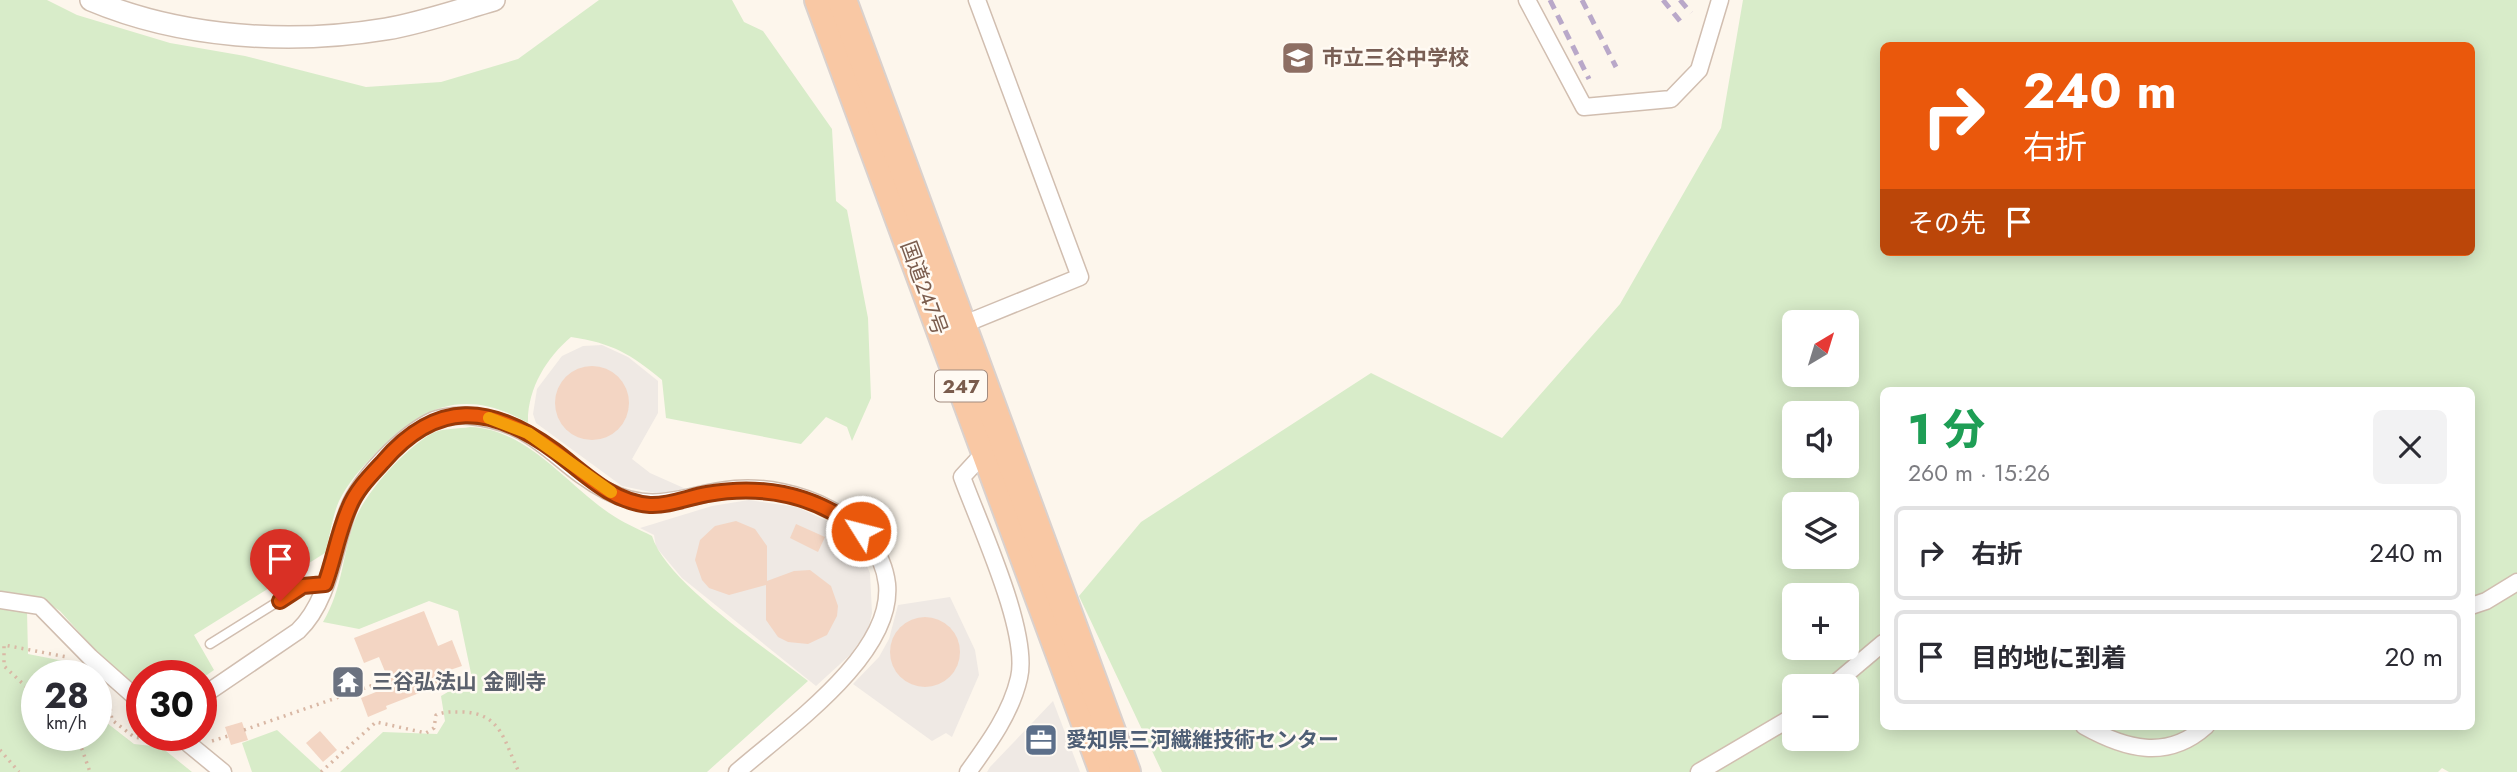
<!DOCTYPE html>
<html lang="ja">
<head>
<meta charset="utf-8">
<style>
	body { margin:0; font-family:Jost,"Noto Sans JP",sans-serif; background:#f2f2f3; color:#2b2b33; height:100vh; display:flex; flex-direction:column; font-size:26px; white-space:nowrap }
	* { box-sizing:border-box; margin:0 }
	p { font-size:23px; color:#7c7c81 }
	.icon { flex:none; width:38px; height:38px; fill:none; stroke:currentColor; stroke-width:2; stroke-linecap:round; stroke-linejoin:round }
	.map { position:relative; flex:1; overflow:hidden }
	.details { position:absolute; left:1880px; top:387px; width:595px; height:343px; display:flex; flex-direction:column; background:#fff; border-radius:10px; box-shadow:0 4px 18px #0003 }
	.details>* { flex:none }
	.guide { position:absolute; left:1880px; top:42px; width:595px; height:214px; border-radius:10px; box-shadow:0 4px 18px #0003; background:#ea580c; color:#fff; overflow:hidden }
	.needle { width:46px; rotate:38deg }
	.fabs { position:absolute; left:1782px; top:310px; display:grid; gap:14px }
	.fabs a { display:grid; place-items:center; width:77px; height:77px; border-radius:10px; background:#fff; box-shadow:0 4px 18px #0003; font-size:35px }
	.speed { position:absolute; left:21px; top:660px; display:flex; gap:14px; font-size:35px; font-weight:700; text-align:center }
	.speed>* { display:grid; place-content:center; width:91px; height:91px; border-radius:50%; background:#fff; box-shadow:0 4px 18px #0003; line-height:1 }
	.speed small { font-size:18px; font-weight:400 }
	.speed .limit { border:10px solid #d22; background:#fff; color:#111 }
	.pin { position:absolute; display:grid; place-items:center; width:60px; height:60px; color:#fff; margin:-72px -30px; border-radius:50% 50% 50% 0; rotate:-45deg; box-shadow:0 0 7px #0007 }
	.pin .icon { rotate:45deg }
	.me { position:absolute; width:77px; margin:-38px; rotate:306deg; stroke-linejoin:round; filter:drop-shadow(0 0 5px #0008) }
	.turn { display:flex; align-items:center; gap:24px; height:147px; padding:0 28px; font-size:32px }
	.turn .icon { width:91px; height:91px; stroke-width:2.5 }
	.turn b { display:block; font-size:49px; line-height:60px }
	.then { display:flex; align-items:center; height:66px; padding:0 28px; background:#0003; gap:14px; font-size:26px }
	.round { display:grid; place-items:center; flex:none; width:74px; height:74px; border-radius:10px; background:#f2f2f3 }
	.head { display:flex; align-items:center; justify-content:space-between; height:119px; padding:0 28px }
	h1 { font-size:42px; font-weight:800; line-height:52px; color:#1e9e55 }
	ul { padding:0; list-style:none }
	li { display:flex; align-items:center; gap:21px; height:94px; margin:0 14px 10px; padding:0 14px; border:4px solid #e1e1e2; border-radius:10px }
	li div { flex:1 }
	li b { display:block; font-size:26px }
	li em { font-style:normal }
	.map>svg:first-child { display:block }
	.industrial { fill:#efe9e4 }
	.green { fill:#d8ecc9; fill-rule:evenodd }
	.building { fill:#f3d5c3 }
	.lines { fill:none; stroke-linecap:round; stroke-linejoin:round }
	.service-casing { stroke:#d1beb0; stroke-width:11 }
	.minor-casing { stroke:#d1beb0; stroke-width:19 }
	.tertiary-casing { stroke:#d1beb0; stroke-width:24 }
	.trunk-casing { stroke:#dad1cd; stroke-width:32 }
	.path { stroke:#d9b8a5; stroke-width:3.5; stroke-dasharray:2 5; stroke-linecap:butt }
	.service { stroke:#fff; stroke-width:8 }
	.minor { stroke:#fff; stroke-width:16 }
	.tertiary { stroke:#fff; stroke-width:21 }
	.trunk { stroke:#f9c8a4; stroke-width:28 }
	.rail { stroke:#b9a8c9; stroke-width:5; stroke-dasharray:10 7; stroke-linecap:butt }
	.route-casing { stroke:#983908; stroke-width:18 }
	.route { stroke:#ea580c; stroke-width:12 }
	.slow { stroke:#f59e0b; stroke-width:12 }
	.labels { text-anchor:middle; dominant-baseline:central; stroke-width:5; stroke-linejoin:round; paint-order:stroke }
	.shield { fill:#fffaf3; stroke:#a28b7f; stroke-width:2 }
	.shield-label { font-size:19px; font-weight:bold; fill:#7a5c4d }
	.education-label { font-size:21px; font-weight:bold; fill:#785e54; stroke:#fffaf3; text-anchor:start }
	.street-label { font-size:21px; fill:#7a5c4d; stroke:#fffaf3 }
	.worship-label { font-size:21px; font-weight:bold; fill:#5b616d; stroke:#fffaf3; text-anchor:start }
	.service-label { font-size:21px; font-weight:bold; fill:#4e5e75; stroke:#fffaf3; text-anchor:start }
</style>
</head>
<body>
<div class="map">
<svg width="2517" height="772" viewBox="0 0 2517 772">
	<rect width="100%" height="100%" fill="#fdf6ec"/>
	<!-- industrial -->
	<g class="industrial">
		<polygon points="602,345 628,357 658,381 658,413 632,459 650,473 686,489 660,494 622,486 536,423 533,414 537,389 562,356 583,346"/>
		<polygon points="749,500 797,507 842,528 855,541 870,573 872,613 868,630 850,655 816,686 682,578 656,547 654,535 640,528 712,506"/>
		<polygon points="950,597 975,650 979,675 952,737 946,733 932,741 853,684 879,657 889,639 898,605"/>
		<polygon points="1053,701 1080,772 987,772 990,767"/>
	</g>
	<!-- green -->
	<g class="green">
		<path d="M0,0H47L77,15L170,43L245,56L366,87L441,82L518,59L599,0H732L744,22L763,31L832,129L836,201L847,210L868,318L871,398L852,441L847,427L826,417L801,444L666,418L662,380C631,354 612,343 571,337C546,358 527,390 528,423C466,387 421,405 375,454C361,468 348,483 339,501C332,517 330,537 325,553L194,635L214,670L201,679V676L187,675L184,671L176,675L142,676L141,692L96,651L60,611L42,599L0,596Z"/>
		<path d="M1743,0H2517V772H2449L2442,768L2438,772H1162L1079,596L1141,522L1371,373L1502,438L1620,304L1721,128ZM1883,46H2471V252H1883ZM1794,322H1846V374H1794ZM1883,390H2471V726H1883ZM1794,413H1846V466H1794ZM1794,504H1846V556H1794ZM1794,595H1846V648H1794ZM1794,686H1846V738H1794Z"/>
		<path d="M470,427C527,429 565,483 609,513C622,522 638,529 652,536C666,583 768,649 808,681L707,772H340L383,732L437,734L445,721L441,696L472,678L458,611L429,601L359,629L323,622C343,588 342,555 355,520C365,493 406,447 433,433C442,428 459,429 470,427Z"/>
		<polygon points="0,608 27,611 28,654 69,662 84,675 37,676 37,735 96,735 96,687 101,691 107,723 134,744 161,747 192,772 0,772"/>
		<polygon points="277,730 323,772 252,772 242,743"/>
	</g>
	<!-- building -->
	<g class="building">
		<circle cx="592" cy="403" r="37"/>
		<polygon points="736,521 755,529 767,546 767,581 794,571 810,570 831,586 838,606 837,616 827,635 808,644 788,642 778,637 766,620 766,585 729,595 709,588 702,580 695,560 700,540 715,526"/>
		<polygon points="796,524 825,537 818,552 790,538"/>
		<polygon points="424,611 438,646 452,640 462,666 441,673 445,683 386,706 387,709 368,717 361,698 391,686 379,657 364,663 354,638"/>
		<circle cx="925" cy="652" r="35"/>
		<polygon points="242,722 248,740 231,745 225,727"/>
		<polygon points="320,731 337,750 323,762 306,743"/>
	</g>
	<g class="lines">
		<defs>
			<polyline id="service" points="210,644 303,586 325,585"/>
			<g id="minor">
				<polyline points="1527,0 1584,107 1671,99 1699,70 1720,0"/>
				<polyline points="962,325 1080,277 977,0"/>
				<polyline points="0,600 40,606 90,657 142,703"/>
				<polyline points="2471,606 2486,601 2517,582"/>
				<polyline points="1832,686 1883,643"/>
				<path d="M201,697L298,631C330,600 333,550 348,510C360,478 403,434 434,420C444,416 460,415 470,416C540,423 554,464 607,491C657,516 686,493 735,489C795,484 879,517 887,584C894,655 786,729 737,772"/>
				<path d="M2084,726C2125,749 2167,761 2206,726"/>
				<polyline points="178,735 223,772"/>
				<path d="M968,772C989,743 1011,713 1019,678C1030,632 979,524 962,477L985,452"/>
				<polyline points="1699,772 1794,716"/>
			</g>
			<path id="tertiary" d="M91,0C181,38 290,45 386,29C422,23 459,10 494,0"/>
			<g id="trunk">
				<polyline points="819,0 1104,772"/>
				<polyline points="842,0 1126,772"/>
			</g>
		</defs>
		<!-- service casing -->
		<use href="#service" class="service-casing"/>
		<!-- minor casing -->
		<use href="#minor" class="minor-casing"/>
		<!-- tertiary casing -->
		<use href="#tertiary" class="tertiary-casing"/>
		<!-- trunk casing -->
		<use href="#trunk" class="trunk-casing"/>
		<!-- path -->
		<g class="path">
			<polyline points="108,695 112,720 134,737 163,741"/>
			<polyline points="37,697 4,666 4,645 67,657"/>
			<polyline points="244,730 388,680"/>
			<polyline points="77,735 90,772"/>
			<polyline points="212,741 228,736"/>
			<polyline points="0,750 19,772"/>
			<path d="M321,772L376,722L426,733L434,728L436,715C445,711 454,712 464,712C502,714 504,742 519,772"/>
		</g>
		<!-- service -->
		<use href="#service" class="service"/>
		<!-- minor -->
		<use href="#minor" class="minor"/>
		<!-- tertiary -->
		<use href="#tertiary" class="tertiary"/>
		<!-- trunk -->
		<use href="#trunk" class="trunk"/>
		<!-- rail -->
		<g class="rail">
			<polyline points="1550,0 1589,79"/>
			<polyline points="1582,0 1616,67"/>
			<polyline points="1663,0 1680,21"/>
			<polyline points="1680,0 1691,13"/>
		</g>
	</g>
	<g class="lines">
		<defs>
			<path id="route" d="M280,601L303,586L325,584C334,560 338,533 349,508C356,490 370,476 383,462C437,399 491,404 555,451C584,473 611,502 650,505C669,506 689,497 707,494C764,484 816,495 861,531"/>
		</defs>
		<!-- route casing -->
		<use href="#route" class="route-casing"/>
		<!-- route -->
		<use href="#route" class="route"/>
		<!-- slow -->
		<polyline class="slow" points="489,418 528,433 611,492"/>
	</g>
	<!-- icons -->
	<defs>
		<symbol id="school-square" viewBox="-11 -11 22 22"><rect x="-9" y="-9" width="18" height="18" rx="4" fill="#8d6e63" stroke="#fffaf3"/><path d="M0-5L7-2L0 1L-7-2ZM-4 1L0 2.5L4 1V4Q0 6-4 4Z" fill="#fff"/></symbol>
		<symbol id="temple-square" viewBox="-11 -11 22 22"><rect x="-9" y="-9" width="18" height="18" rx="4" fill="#6b7280" stroke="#fffaf3"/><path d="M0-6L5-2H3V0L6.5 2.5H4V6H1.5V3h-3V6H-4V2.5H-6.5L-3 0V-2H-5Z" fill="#fff"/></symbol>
		<symbol id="office-square" viewBox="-11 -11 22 22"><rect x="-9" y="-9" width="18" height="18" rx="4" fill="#5c6f8a" stroke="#fffaf3"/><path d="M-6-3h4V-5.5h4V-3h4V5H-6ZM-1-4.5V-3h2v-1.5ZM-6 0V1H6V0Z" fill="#fff"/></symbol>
	</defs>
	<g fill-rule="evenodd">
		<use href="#school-square" x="1279" y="39" width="38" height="38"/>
		<use href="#temple-square" x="329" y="663" width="38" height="38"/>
		<use href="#office-square" x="1022" y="721" width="38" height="38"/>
	</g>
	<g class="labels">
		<!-- shield labels -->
		<rect class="shield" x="935" y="370.5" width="52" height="31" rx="5"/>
		<g class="shield-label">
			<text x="961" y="386">247</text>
		</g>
		<!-- education labels -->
		<g class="education-label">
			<text x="1322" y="58">市立三谷中学校</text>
		</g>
		<!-- street labels -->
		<g class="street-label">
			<text transform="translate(924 288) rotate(70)">国道247号</text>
		</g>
		<!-- worship labels -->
		<g class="worship-label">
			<text x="372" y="682">三谷弘法山 金剛寺</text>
		</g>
		<!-- service labels -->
		<g class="service-label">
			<text x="1066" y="740">愛知県三河繊維技術センター</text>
		</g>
	</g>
</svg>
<div class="fabs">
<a><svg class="needle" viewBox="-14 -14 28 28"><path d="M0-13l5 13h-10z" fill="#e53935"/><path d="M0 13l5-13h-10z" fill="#7c7c81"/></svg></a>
<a><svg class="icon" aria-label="sound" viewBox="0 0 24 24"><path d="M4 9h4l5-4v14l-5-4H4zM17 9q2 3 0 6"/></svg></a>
<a><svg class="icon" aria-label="layers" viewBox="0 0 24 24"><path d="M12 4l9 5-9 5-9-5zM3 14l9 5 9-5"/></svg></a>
<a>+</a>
<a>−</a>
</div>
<div class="speed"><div>28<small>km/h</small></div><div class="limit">30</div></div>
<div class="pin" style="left:280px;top:601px;background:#d93025"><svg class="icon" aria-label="arrive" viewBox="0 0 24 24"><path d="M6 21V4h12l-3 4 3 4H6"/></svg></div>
<svg class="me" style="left:861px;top:531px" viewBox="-20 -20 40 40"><circle r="17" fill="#ea580c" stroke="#fff" stroke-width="3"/><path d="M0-11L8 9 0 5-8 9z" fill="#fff"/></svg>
<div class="guide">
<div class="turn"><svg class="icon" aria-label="right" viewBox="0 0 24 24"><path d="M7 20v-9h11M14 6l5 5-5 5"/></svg><div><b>240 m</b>右折</div></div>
<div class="then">その先<svg class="icon" aria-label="arrive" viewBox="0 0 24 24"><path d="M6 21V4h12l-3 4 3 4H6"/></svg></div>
</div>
<section class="details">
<div class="head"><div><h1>1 分</h1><p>260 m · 15:26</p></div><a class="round"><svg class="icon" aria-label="close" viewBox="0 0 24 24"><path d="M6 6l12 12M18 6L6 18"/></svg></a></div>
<ul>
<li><svg class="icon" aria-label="right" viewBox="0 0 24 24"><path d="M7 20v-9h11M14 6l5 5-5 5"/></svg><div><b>右折</b></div><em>240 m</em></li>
<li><svg class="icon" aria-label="arrive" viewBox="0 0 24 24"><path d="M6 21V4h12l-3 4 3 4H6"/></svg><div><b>目的地に到着</b></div><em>20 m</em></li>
</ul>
</section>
</div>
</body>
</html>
